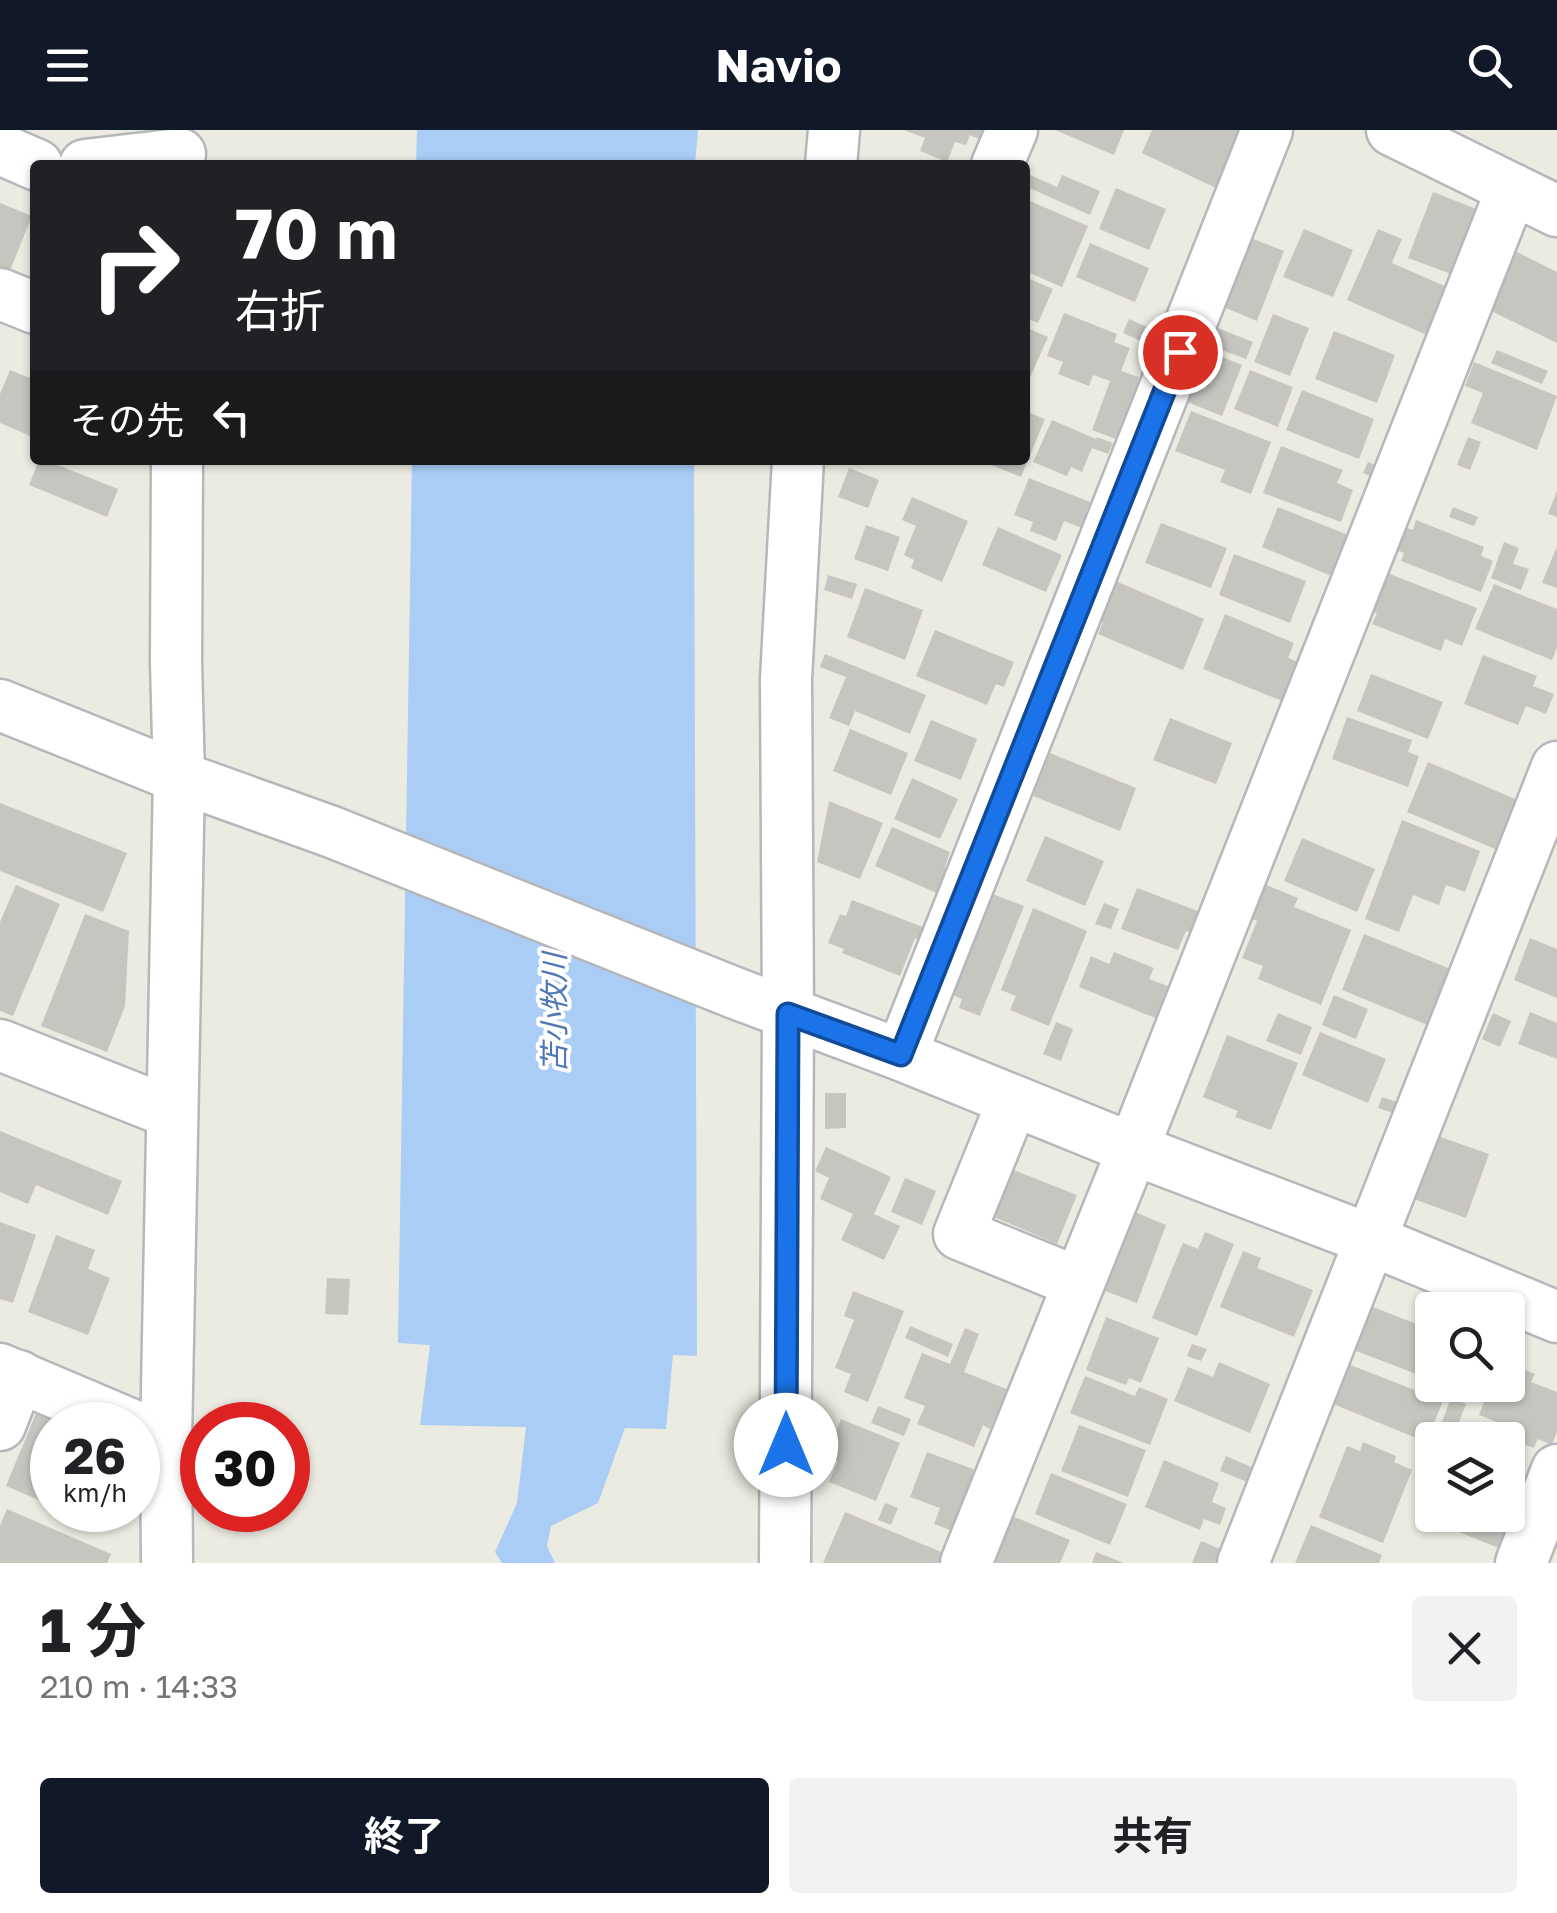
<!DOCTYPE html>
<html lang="ja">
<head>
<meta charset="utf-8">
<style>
	body { margin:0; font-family:"Golos Text","Noto Sans JP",sans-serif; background:#f2f2f2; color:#202124; height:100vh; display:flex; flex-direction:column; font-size:38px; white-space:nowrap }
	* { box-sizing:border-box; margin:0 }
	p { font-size:32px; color:#757577 }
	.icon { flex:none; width:55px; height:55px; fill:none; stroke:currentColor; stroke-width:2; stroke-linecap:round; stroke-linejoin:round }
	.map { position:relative; height:1433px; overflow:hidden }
	.sheet { display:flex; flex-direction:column; background:#fff; flex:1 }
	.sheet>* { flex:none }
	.banner { position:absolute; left:30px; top:30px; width:1000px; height:305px; border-radius:10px; box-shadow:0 2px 8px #0004; background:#202124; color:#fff; overflow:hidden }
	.buttons { position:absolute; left:1415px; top:1162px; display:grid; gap:20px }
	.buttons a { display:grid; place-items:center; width:110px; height:110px; border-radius:10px; background:#fff; box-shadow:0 2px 8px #0004; font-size:50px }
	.speed { position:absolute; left:30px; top:1272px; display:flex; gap:20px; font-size:50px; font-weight:700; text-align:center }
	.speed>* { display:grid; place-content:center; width:130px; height:130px; border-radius:50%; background:#fff; box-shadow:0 2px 8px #0004; line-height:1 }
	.speed small { font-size:25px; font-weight:400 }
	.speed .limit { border:15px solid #d22; background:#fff; color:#111 }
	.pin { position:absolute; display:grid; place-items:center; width:85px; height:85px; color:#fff; margin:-42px; border:5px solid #fff; border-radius:50%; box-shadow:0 2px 10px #0007 }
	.me { position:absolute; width:110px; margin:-55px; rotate:0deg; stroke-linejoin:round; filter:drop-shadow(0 0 8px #0008) }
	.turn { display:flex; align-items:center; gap:35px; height:210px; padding:0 40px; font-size:45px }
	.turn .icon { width:130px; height:130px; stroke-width:2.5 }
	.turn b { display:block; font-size:70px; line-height:85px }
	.then { display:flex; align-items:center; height:95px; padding:0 40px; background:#0003; gap:20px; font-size:38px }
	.round { display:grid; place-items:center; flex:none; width:105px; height:105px; border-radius:10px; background:#f2f2f2 }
	.head { display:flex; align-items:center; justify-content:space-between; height:170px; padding:0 40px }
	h1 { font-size:60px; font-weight:700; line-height:75px }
	.button { display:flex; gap:20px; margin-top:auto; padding:20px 40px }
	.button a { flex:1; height:115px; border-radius:10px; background:#111827; color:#fff; font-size:40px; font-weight:700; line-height:115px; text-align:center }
	.button a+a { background:#f2f2f2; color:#202124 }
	header { display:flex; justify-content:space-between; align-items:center; height:130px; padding:0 40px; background:#111827; color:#fff; font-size:45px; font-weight:700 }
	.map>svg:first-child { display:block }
	.water { fill:#a9cdf5 }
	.building { fill:#c7c5c0 }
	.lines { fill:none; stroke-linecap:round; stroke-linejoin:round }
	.minor-casing { stroke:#b5b7bb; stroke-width:55 }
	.minor { stroke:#fff; stroke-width:50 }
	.route-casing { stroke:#114b97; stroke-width:25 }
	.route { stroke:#1a73e8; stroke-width:18 }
	.labels { text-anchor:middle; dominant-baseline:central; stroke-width:8; stroke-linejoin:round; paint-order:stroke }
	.water-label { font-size:30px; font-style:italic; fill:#4f77b6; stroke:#fff }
</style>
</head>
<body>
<header><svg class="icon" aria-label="menu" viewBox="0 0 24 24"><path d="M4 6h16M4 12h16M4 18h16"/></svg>Navio<svg class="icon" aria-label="search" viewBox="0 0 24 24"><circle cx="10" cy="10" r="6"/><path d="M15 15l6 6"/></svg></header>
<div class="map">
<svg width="1557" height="1433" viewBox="0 0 1557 1433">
	<rect width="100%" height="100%" fill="#ecebe2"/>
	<!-- water -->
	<g class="water">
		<polygon points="417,0 698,0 695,35 416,35"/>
		<polygon points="412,330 694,330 697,1226 673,1225 666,1299 625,1298 598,1373 551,1396 547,1416 555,1433 502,1433 495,1422 517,1373 526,1297 420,1295 430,1215 398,1213"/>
	</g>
	<!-- building -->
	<g class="building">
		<polygon points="904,0 985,0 982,10 970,5 966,15 955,12 947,32 920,21 925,8"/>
		<polygon points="1055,0 1124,0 1114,25"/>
		<polygon points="1152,0 1245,0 1218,59 1142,23"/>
		<polygon points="1028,44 1057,57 1062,45 1100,61 1090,85 1025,56"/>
		<polygon points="1116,58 1166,79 1149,120 1099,99"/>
		<polygon points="1433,62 1479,80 1454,145 1408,128"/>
		<polygon points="1025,69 1088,96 1062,157 1025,141 1025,109 1029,100 1025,99"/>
		<polygon points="0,73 32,86 7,148 0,145"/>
		<polygon points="1304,99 1353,120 1333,167 1283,147"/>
		<polygon points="1378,99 1402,109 1392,133 1447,157 1427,205 1347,170"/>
		<polygon points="1248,107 1284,121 1257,191 1221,176"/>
		<polygon points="1090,113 1149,138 1135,172 1076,147"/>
		<polygon points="1511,119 1557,142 1557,213 1483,177"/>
		<polygon points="1025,147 1053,159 1038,193 1025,188"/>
		<polygon points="1064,183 1117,204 1114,212 1130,218 1121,241 1139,247 1137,253 1146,256 1124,312 1092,300 1110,251 1093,245 1089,256 1058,244 1063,232 1047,226"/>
		<polygon points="1273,184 1309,198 1290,246 1254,232"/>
		<polygon points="1129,189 1168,206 1162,220 1123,203"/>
		<polygon points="1025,197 1048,207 1029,250 1025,249"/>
		<polygon points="1215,197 1253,212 1246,229 1208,215"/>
		<polygon points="1334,201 1395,225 1377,273 1315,249"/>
		<polygon points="1205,220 1242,235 1222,286 1185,271"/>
		<polygon points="1497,220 1548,241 1542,254 1491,233"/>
		<polygon points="1474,232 1557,266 1537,320 1471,293 1483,263 1465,256"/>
		<polygon points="10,240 35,250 35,308 0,293 0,264"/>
		<polygon points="1250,240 1293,257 1278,297 1234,279"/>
		<polygon points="1302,260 1374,289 1359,329 1286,300"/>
		<polygon points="1025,281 1045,289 1021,347 979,330 1025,330"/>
		<polygon points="1191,281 1271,312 1251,364 1220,352 1225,340 1175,321"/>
		<polygon points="1052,290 1096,309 1097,307 1113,313 1108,324 1092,318 1082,342 1071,337 1067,346 1033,332"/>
		<polygon points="1468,307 1481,312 1470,340 1457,335"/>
		<polygon points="1281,316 1343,340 1337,353 1353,360 1341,392 1263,363"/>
		<polygon points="39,330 45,330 118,359 107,387 29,355"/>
		<polygon points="1368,332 1384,339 1378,350 1363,343"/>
		<polygon points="849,338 879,350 868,378 838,367"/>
		<polygon points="1029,348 1090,372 1086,382 1093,385 1087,400 1064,391 1056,411 1030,401 1033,392 1014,385"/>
		<polygon points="1557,361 1557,387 1548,384"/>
		<polygon points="912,367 968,391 942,452 911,438 914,430 904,425 916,396 902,390"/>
		<polygon points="1278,377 1358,409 1341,450 1262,417"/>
		<polygon points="1453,377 1478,387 1474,396 1449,387"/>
		<polygon points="1416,390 1484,417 1481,426 1493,431 1481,462 1401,431 1404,423 1388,417 1397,394 1413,400"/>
		<polygon points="1161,393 1227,418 1211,458 1145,433"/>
		<polygon points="866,395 900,407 888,441 854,429"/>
		<polygon points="998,397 1062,425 1046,462 982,435"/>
		<polygon points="1504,412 1519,418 1513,434 1529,439 1521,460 1491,448"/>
		<polygon points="1557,416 1557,458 1542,453"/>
		<polygon points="1234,424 1306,451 1290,493 1219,465"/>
		<polygon points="1377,439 1477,478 1462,516 1445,509 1441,521 1372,494 1377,483 1362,478"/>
		<polygon points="828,445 857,454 852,469 824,460"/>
		<polygon points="1113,450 1204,489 1183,540 1098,504 1103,492 1096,489"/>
		<polygon points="1494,454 1557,479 1557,517 1552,530 1475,499"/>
		<polygon points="865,458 923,480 905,530 847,507"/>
		<polygon points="1225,484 1294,513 1288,528 1303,534 1287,573 1203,539"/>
		<polygon points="935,500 1014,532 1004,557 996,554 987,575 916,546"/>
		<polygon points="825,524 926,565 910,604 855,581 849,596 829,588 846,547 820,537"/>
		<polygon points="1483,525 1537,546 1533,556 1554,564 1546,584 1526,576 1518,595 1464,574"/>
		<polygon points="1371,544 1443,572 1428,609 1357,581"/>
		<polygon points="1347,587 1412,610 1408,622 1419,626 1408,657 1332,629"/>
		<polygon points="1170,588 1232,613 1216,654 1153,630"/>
		<polygon points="931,590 977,609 961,650 914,631"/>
		<polygon points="850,599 908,623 891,665 833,641"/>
		<polygon points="1050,623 1136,658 1120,701 1033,666"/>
		<polygon points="1428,632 1520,671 1500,721 1407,682"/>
		<polygon points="912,648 958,669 940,709 894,689"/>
		<polygon points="829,671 883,693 860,749 817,732"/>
		<polygon points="0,673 127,723 103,782 0,741"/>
		<polygon points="1402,690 1480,721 1465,762 1446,755 1439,775 1413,765 1399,802 1365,789"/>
		<polygon points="892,697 950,722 945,737 957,742 946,767 875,736"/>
		<polygon points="1045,706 1104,731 1085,776 1026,751"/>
		<polygon points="1302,708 1375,739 1357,782 1284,751"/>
		<polygon points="1257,751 1298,768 1294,777 1351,800 1321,875 1258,849 1263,836 1242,828 1257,791 1244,785"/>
		<polygon points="16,755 60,774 13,886 0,881 0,792"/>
		<polygon points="1137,758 1203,783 1195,804 1186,801 1178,820 1121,799"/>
		<polygon points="987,762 1024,776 980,886 959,878 962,869 947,863"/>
		<polygon points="852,770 923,797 918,810 915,808 900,846 842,823 844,819 828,813 840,784 846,786"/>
		<polygon points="1104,773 1119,779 1111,799 1095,794"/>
		<polygon points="1033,778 1087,801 1049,896 1010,880 1016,866 1001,860"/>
		<polygon points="85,784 129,801 125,876 107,922 41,896"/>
		<polygon points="1364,804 1453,840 1430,896 1342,860"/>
		<polygon points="1530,808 1557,819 1557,868 1514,850"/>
		<polygon points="1114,822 1154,838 1149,849 1173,858 1160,890 1079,857 1091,826 1109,834"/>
		<polygon points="1334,865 1368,879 1356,909 1322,895"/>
		<polygon points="1530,882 1557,893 1557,929 1518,914"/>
		<polygon points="1278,883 1312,897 1301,925 1266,911"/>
		<polygon points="1493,883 1511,891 1500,917 1482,909"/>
		<polygon points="1056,892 1073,899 1061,931 1043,924"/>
		<polygon points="1320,902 1386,929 1368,973 1302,945"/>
		<polygon points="1227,905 1298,933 1271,1000 1235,987 1238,981 1203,967"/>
		<polygon points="825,963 846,963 846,998 825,999"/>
		<polygon points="1382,967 1406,975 1402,986 1378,978"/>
		<polygon points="0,1001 122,1051 108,1085 36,1055 28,1074 0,1062"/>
		<polygon points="1429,1003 1489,1024 1466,1088 1411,1068"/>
		<polygon points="826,1017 891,1047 874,1084 900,1096 884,1130 841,1110 853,1084 820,1069 829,1048 815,1041"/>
		<polygon points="998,1034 1077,1065 1057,1114 978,1080"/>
		<polygon points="905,1048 936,1061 922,1095 891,1082"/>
		<polygon points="1130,1080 1166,1095 1137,1173 1100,1159"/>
		<polygon points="0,1092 36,1105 13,1173 0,1169"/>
		<polygon points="1205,1102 1234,1114 1197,1206 1152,1188 1183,1113 1198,1119"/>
		<polygon points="56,1105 95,1120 88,1139 110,1148 88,1205 28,1182"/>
		<polygon points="1243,1121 1261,1128 1257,1138 1313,1160 1294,1207 1220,1177"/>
		<polygon points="327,1148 350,1149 348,1185 325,1184"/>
		<polygon points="853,1161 904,1181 868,1272 844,1262 851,1244 835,1238 854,1190 844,1186"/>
		<polygon points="1368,1175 1432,1200 1432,1250 1351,1219"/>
		<polygon points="1106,1187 1159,1208 1141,1253 1129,1248 1126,1255 1086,1240"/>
		<polygon points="910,1196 953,1214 948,1227 905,1208"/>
		<polygon points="965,1198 979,1204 964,1242 1014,1262 1004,1288 996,1285 990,1299 983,1295 974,1317 917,1294 925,1276 904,1268 922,1223 950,1234"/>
		<polygon points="1192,1214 1207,1219 1201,1231 1187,1226"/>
		<polygon points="1219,1232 1270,1254 1250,1303 1174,1271 1188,1237 1213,1247"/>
		<polygon points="1508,1233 1535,1244 1531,1252 1557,1262 1557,1302 1552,1315 1538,1309 1534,1318 1518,1312 1522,1302 1479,1285 1491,1255 1508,1255"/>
		<polygon points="1348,1234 1443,1271 1426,1312 1333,1274"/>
		<polygon points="1085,1246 1135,1266 1139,1257 1168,1269 1150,1315 1070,1283"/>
		<polygon points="1451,1268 1466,1274 1452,1310 1435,1310"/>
		<polygon points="39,1276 84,1295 52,1295 52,1359 46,1373 6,1356"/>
		<polygon points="878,1276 911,1289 904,1306 871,1293"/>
		<polygon points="841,1289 900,1313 876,1371 829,1352 838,1331 826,1327"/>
		<polygon points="1079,1295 1146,1320 1128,1367 1061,1341"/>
		<polygon points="1363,1312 1396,1326 1394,1332 1412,1340 1383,1413 1319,1387 1347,1316 1360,1321"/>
		<polygon points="927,1322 981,1342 958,1403 934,1394 940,1378 910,1367"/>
		<polygon points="1226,1326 1256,1339 1250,1353 1220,1341"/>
		<polygon points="1164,1330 1219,1353 1212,1372 1226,1378 1220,1395 1204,1389 1200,1400 1145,1377"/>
		<polygon points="1051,1343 1127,1374 1110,1415 1035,1384"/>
		<polygon points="1508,1354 1527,1362 1504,1420 1449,1398 1451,1392 1435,1385 1508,1385"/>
		<polygon points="885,1373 898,1378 891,1395 878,1390"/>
		<polygon points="7,1379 111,1424 107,1433 0,1433 0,1396"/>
		<polygon points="60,1380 113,1380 105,1399"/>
		<polygon points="845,1382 946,1424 942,1433 823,1433"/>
		<polygon points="1005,1383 1070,1410 1060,1433 998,1433 987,1429"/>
		<polygon points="1311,1395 1382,1425 1379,1433 1295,1433"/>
		<polygon points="1201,1411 1230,1423 1225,1433 1192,1433"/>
		<polygon points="1096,1422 1124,1433 1092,1433"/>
	</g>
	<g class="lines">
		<defs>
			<g id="minor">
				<polyline points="1392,0 1557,81"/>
				<polyline points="0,19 37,35"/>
				<polyline points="85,35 180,24"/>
				<polyline points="831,35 834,0"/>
				<polyline points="997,35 1012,0"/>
				<polyline points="0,164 35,178"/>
				<polyline points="0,575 179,647 332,702 735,863 901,925 1133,1019 1371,1110 1557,1187"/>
				<polyline points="0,915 172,983"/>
				<polyline points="901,925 1267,0"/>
				<polyline points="1013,971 959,1104 1079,1153"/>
				<polyline points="0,1239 132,1295"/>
				<polyline points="0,1295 19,1246"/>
				<polyline points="167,1433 166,1310 179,647 176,532 177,330"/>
				<polyline points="785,1433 788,884 786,549 798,330"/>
				<polyline points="966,1433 1133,1019 1512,59"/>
				<polyline points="1243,1433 1557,637"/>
				<polyline points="1521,1433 1557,1340"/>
			</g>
		</defs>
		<!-- minor casing -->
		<use href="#minor" class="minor-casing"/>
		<!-- minor -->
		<use href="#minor" class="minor"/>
	</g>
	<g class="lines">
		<defs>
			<polyline id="route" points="786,1315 788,884 901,925 1180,222"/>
		</defs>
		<!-- route casing -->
		<use href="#route" class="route-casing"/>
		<!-- route -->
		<use href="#route" class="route"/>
	</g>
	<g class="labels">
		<!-- water labels -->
		<g class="water-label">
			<text transform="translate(554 883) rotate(-90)">苫小牧川</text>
		</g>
	</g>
</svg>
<div class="buttons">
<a><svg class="icon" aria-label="search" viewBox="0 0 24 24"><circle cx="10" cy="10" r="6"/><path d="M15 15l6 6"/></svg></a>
<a><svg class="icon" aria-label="layers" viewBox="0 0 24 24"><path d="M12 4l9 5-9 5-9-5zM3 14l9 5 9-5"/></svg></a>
</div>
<div class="speed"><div>26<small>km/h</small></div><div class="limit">30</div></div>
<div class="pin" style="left:1180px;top:222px;background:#d93025"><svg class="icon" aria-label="arrive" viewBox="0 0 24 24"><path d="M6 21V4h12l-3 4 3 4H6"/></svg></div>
<svg class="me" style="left:786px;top:1315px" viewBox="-20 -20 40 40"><circle r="19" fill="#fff"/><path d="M0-13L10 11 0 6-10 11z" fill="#1a73e8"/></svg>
<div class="banner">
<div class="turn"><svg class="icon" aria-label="right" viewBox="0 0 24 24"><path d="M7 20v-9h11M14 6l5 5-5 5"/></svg><div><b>70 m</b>右折</div></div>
<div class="then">その先<svg class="icon" aria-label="left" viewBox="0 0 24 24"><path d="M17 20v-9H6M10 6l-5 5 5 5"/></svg></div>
</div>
</div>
<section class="sheet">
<div class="head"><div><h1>1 分</h1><p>210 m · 14:33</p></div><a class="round"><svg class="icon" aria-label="close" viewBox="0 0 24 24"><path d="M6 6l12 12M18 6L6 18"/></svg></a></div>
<div class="button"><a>終了</a><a>共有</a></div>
</section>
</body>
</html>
